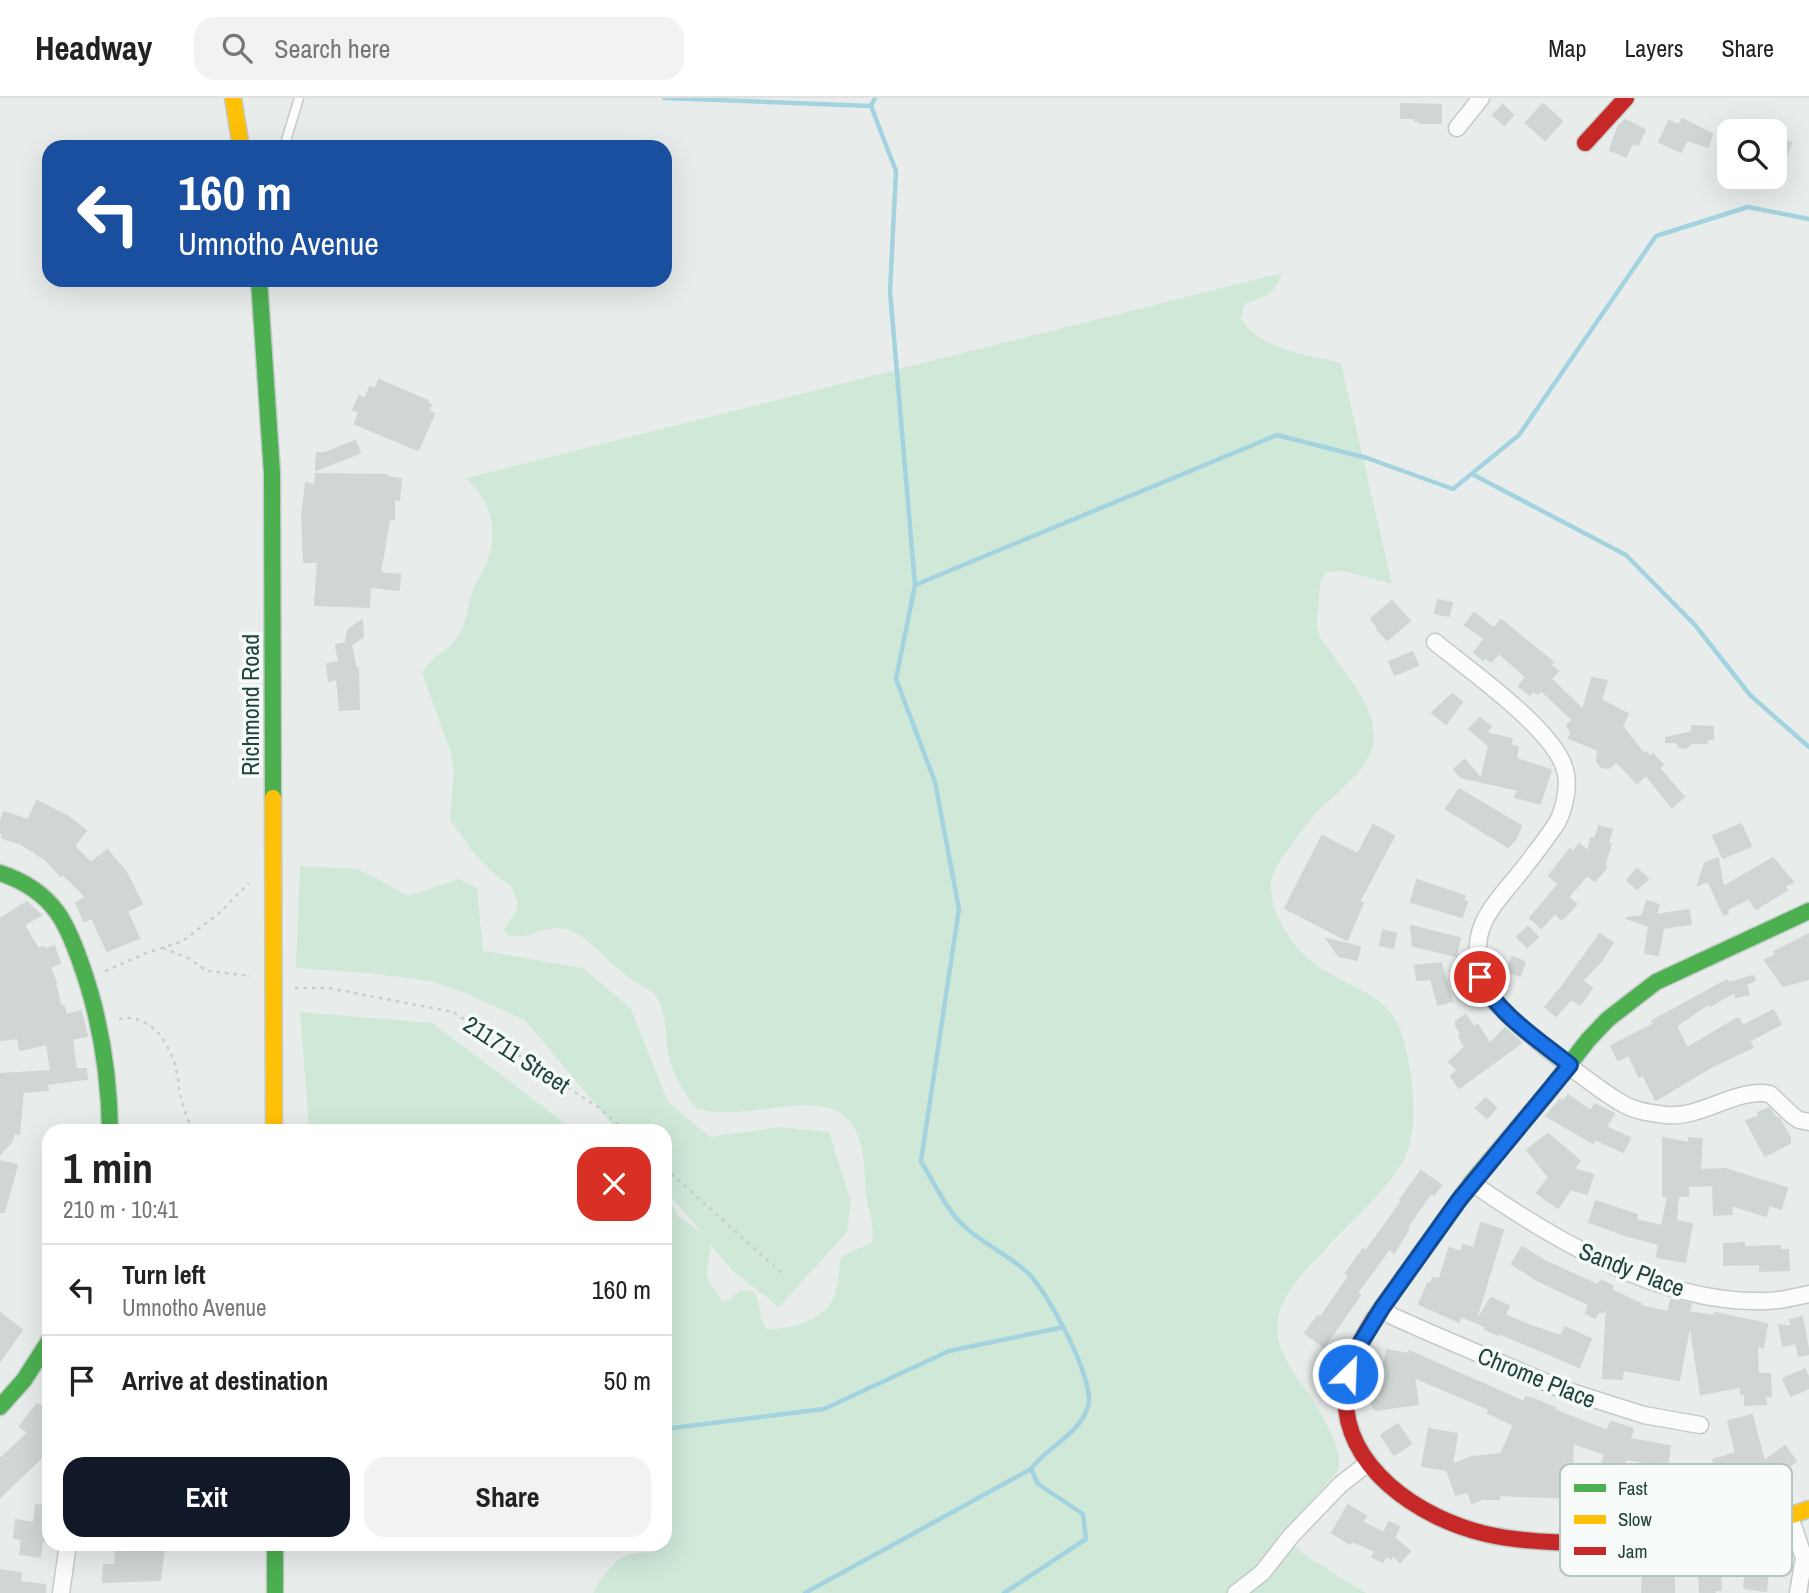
<!DOCTYPE html>
<html lang="en">
<head>
<meta charset="utf-8">
<style>
	body { margin:0; font-family:"Archivo Narrow",sans-serif; background:#f2f2f2; color:#222; height:100vh; display:flex; flex-direction:column; font-size:26px; white-space:nowrap }
	* { box-sizing:border-box; margin:0 }
	p { font-size:23px; color:#767676 }
	.icon { flex:none; width:38px; height:38px; fill:none; stroke:currentColor; stroke-width:2; stroke-linecap:round; stroke-linejoin:round }
	.map { position:relative; flex:1; overflow:hidden }
	.panel { position:absolute; left:42px; top:1026px; width:630px; height:427px; display:flex; flex-direction:column; background:#fff; border-radius:21px; box-shadow:0 7px 28px #0002 }
	.panel>* { flex:none }
	.guide { position:absolute; left:42px; top:42px; width:630px; height:147px; border-radius:21px; box-shadow:0 7px 28px #0002; background:#1a4fa0; color:#fff; overflow:hidden }
	.controls { position:absolute; left:1717px; top:21px; display:grid; gap:14px }
	.controls a { display:grid; place-items:center; width:70px; height:70px; border-radius:14px; background:#fff; box-shadow:0 7px 28px #0002; font-size:35px }
	.pin { position:absolute; display:grid; place-items:center; width:60px; height:60px; color:#fff; margin:-30px; border:4px solid #fff; border-radius:50%; box-shadow:0 2px 7px #0007 }
	.me { position:absolute; width:77px; margin:-38px; rotate:24deg; stroke-linejoin:round; filter:drop-shadow(0 0 5px #0008) }
	.turn { display:flex; align-items:center; gap:24px; height:147px; padding:0 21px; font-size:32px }
	.turn .icon { width:91px; height:91px; stroke-width:2.5 }
	.turn b { display:block; font-size:49px; line-height:60px }
	.round { display:grid; place-items:center; flex:none; width:74px; height:74px; border-radius:21px; background:#f2f2f2 }
	.overview { display:flex; align-items:center; justify-content:space-between; height:119px; padding:0 21px }
	h1 { font-size:42px; font-weight:700; line-height:52px }
	.action { display:flex; gap:14px; margin-top:auto; padding:14px 21px }
	.action a { flex:1; height:80px; border-radius:21px; background:#111827; color:#fff; font-size:28px; font-weight:700; line-height:80px; text-align:center }
	.action a+a { background:#f2f2f2; color:#222 }
	ul { padding:0; list-style:none }
	li { display:flex; align-items:center; gap:21px; height:91px; padding:0 21px; border-top:2px solid #e0e0e0 }
	li div { flex:1 }
	li b { display:block; font-size:26px }
	li em { font-style:normal }
	header { display:flex; align-items:center; gap:42px; box-sizing:border-box; height:98px; padding:0 35px; background:#fff; border-bottom:2px solid #e0e0e0 }
	header strong { font-size:33px }
	nav { display:flex; gap:38px; margin-inline-start:auto; font-size:24px }
	.search { width:490px; height:63px; background:#f2f2f2; display:flex; align-items:center; gap:18px; box-sizing:border-box; padding:0 24px; border-radius:21px; color:#767676; font-size:26px }
	.map>svg:first-child { display:block }
	.green { fill:#cfe8d8 }
	.lines { fill:none; stroke-linecap:round; stroke-linejoin:round }
	.stream { stroke:#a4d3e0; stroke-width:4.5 }
	.building { fill:#cfd6d4; stroke:#d0d6d4; stroke-width:2 }
	.lane-casing { stroke:#c4cac8; stroke-width:11 }
	.street-casing { stroke:#c4cac8; stroke-width:19 }
	.fast-casing { stroke:#c3cbc8; stroke-width:19 }
	.slow-casing { stroke:#c3cbc8; stroke-width:19 }
	.jam-casing { stroke:#c3cbc8; stroke-width:19 }
	.path { stroke:#c6cfcd; stroke-width:2.5; stroke-dasharray:3.5 5; stroke-linecap:butt }
	.lane { stroke:#fcfcfc; stroke-width:8 }
	.street { stroke:#fcfcfc; stroke-width:16 }
	.fast { stroke:#4caf50; stroke-width:16 }
	.slow { stroke:#ffc107; stroke-width:16 }
	.jam { stroke:#c62828; stroke-width:16 }
	.route-casing { stroke:#114b97; stroke-width:18 }
	.route { stroke:#1a73e8; stroke-width:12 }
	.labels { text-anchor:middle; dominant-baseline:central; stroke-width:7; stroke-linejoin:round; paint-order:stroke }
	.street-label { font-size:24px; fill:#21443d; stroke:#f6fbf9 }
	.key { fill:#f6fbf9; stroke:#b6c4c1; stroke-width:2 }
	.key-label { font-size:19px; fill:#21443d }
</style>
</head>
<body>
<header>
<strong>Headway</strong>
<div class="search"><svg class="icon" aria-label="search" viewBox="0 0 24 24"><circle cx="10" cy="10" r="6"/><path d="M15 15l6 6"/></svg>Search here</div>
<nav><a>Map</a><a>Layers</a><a>Share</a></nav>
</header>
<div class="map">
<svg width="1809" height="1495" viewBox="0 0 1809 1495">
	<rect width="100%" height="100%" fill="#e8edeb"/>
	<!-- green -->
	<g class="green">
		<path d="M1282,175C1275,195 1265,200 1245,205L1241,220C1259,253 1308,256 1341,265L1392,486L1344,473L1326,474C1319,483 1319,493 1319,504C1318,516 1315,525 1319,536C1321,543 1327,549 1331,554C1348,580 1374,607 1374,640C1373,670 1335,695 1316,715C1305,728 1296,741 1286,754C1279,764 1271,775 1271,788C1271,818 1294,852 1319,869C1362,897 1395,895 1407,955C1413,983 1418,1030 1406,1057C1390,1090 1347,1127 1322,1155C1307,1170 1291,1187 1282,1207C1266,1245 1294,1274 1314,1304C1322,1316 1328,1329 1334,1342C1338,1354 1341,1362 1338,1373L1289,1428L1290,1444L1309,1460L1366,1495H593C602,1480 614,1459 632,1456C646,1453 653,1458 662,1446H665V1097L680,1120L701,1134L665,1091V1032H617L525,922L465,895L431,883L369,875L296,870L300,768L358,771L409,798L459,781L477,790L483,853L583,870L631,911L668,1004L710,1039L779,1029L829,1034L851,1104L847,1134L779,1209L735,1175L709,1145L711,1150C705,1179 703,1178 723,1203L729,1202L741,1192L754,1193C761,1207 759,1222 767,1231C791,1232 826,1222 835,1197C839,1184 838,1170 842,1158L871,1145C877,1131 865,1104 865,1087C866,958 770,1029 697,1011C682,992 671,974 667,949C666,936 666,924 662,911C661,907 658,901 655,897C649,890 639,887 632,882C614,870 591,842 574,834C547,821 532,844 507,837L504,832L517,812V803L511,788L491,773L473,754L450,722L454,671L451,655L422,575C429,560 447,554 457,540C467,526 468,504 474,488C478,480 484,473 487,464C499,431 491,404 466,380Z"/>
		<polygon points="300,914 432,925 574,1032 309,1032"/>
	</g>
	<g class="lines">
		<!-- stream -->
		<g class="stream">
			<polyline points="664,0 871,8"/>
			<path d="M875,0L871,8L896,73L890,193L915,487L896,581L935,684L959,811L921,1063C931,1080 948,1114 962,1126C981,1145 1007,1156 1027,1174C1047,1192 1096,1283 1088,1308C1080,1337 1045,1350 1031,1371L1038,1386L1083,1416L1086,1441L1004,1495"/>
			<polyline points="1472,376 1626,457 1695,527 1750,597 1809,649"/>
			<polyline points="915,487 1277,337 1367,360 1453,391 1519,337 1656,138 1748,109 1809,121"/>
			<polyline points="665,1331 824,1311 949,1253 1064,1229"/>
			<polyline points="805,1495 1031,1371"/>
		</g>
	</g>
	<!-- building -->
	<g class="building">
		<polygon points="1401,6 1441,7 1441,25 1420,25 1420,23 1415,23 1415,20 1401,20"/>
		<polygon points="1543,6 1562,23 1545,42 1526,25"/>
		<polygon points="1503,7 1513,17 1504,27 1493,17"/>
		<polygon points="1682,21 1712,36 1708,49 1687,42 1681,54 1659,44 1669,23 1679,27"/>
		<polygon points="1625,22 1645,32 1638,47 1632,45 1626,59 1610,52 1618,29"/>
		<polygon points="1779,39 1791,45 1786,58 1774,53"/>
		<polygon points="379,282 428,303 427,305 431,307 428,313 434,316 418,352 355,326 359,314 353,312 359,298 365,301 370,289 375,291"/>
		<polygon points="355,343 360,355 316,372 317,355 325,355"/>
		<polygon points="316,376 387,377 387,379 401,381 399,402 394,401 394,421 389,422 380,475 400,477 399,492 370,489 369,509 315,507 318,464 304,464 302,417 306,385 315,387"/>
		<polygon points="1438,502 1452,505 1449,518 1435,515"/>
		<polygon points="1392,503 1410,523 1387,542 1377,531 1378,530 1371,521"/>
		<polygon points="1474,515 1494,530 1501,522 1553,564 1550,567 1558,573 1551,581 1583,612 1592,580 1607,583 1601,602 1628,616 1622,628 1644,656 1646,654 1650,659 1653,656 1663,667 1659,670 1684,699 1672,709 1646,677 1637,685 1617,664 1608,670 1601,669 1597,663 1598,652 1569,640 1571,635 1567,627 1573,622 1541,592 1538,596 1533,593 1530,597 1519,588 1526,579 1499,555 1491,564 1485,560 1483,562 1474,554 1485,541 1465,527"/>
		<polygon points="362,522 363,539 351,547 356,571 358,570 359,611 340,612 337,581 329,583 327,566 339,564 336,547 346,545 348,532"/>
		<polygon points="1412,554 1418,567 1395,577 1389,564"/>
		<polygon points="1452,596 1462,604 1446,626 1432,615"/>
		<polygon points="1480,620 1491,629 1486,635 1512,641 1510,647 1518,649 1516,661 1551,672 1540,706 1515,699 1518,692 1461,679 1454,671 1465,662 1481,681 1489,648 1469,631"/>
		<polygon points="1692,628 1713,629 1713,641 1708,641 1706,645 1691,645 1686,650 1679,649 1676,644 1666,644 1666,640 1692,634"/>
		<polygon points="1459,691 1521,728 1515,742 1508,749 1446,711"/>
		<polygon points="37,703 69,719 86,733 74,748 91,765 107,752 126,774 142,806 127,813 139,840 107,853 92,820 84,823 76,805 86,799 63,776 61,778 45,761 19,745 2,740 4,736 0,735 0,726 4,714 28,722"/>
		<polygon points="1741,726 1751,748 1723,760 1713,738"/>
		<polygon points="1373,727 1394,738 1359,804 1363,805 1347,842 1285,810 1322,738 1358,756"/>
		<polygon points="1599,728 1612,732 1608,745 1611,746 1605,765 1606,770 1595,783 1587,777 1568,799 1576,806 1562,822 1555,815 1541,830 1530,820 1559,786 1549,778 1570,751 1573,754 1579,746 1588,753 1591,740 1595,741"/>
		<polygon points="1718,760 1723,789 1773,760 1793,784 1784,788 1787,792 1756,811 1749,800 1727,811 1728,815 1724,817 1708,783 1698,787 1705,765"/>
		<polygon points="1637,771 1648,781 1637,791 1627,782"/>
		<polygon points="1417,782 1465,798 1463,802 1467,804 1462,819 1411,804"/>
		<polygon points="1647,803 1659,807 1656,817 1689,812 1691,826 1663,830 1658,857 1645,855 1649,828 1626,820 1642,818"/>
		<polygon points="27,804 41,817 24,827 38,851 44,849 45,852 54,848 60,865 50,869 56,885 55,885 61,909 64,908 66,917 81,913 87,938 72,941 76,971 86,971 87,981 47,986 48,992 23,994 19,1036 14,1035 12,1043 0,1056 0,976 51,973 47,946 20,952 18,940 0,942 0,821"/>
		<polygon points="1411,828 1460,840 1456,858 1413,848"/>
		<polygon points="1528,829 1538,839 1527,849 1517,839"/>
		<polygon points="1383,832 1396,836 1393,850 1380,847"/>
		<polygon points="1600,836 1613,845 1601,863 1582,883 1592,890 1580,907 1571,901 1556,918 1545,909 1561,890"/>
		<polygon points="1809,836 1809,881 1783,888 1765,862 1776,857 1774,854"/>
		<polygon points="1327,841 1360,849 1357,862 1339,858"/>
		<polygon points="1512,859 1525,864 1520,878 1507,873"/>
		<polygon points="1441,865 1452,903 1438,907 1431,881 1417,882 1415,868"/>
		<polygon points="1753,878 1755,882 1746,887 1749,896 1736,899 1735,894 1710,908 1708,906 1676,928 1687,950 1738,920 1743,928 1773,912 1781,926 1749,943 1753,949 1713,968 1656,1002 1643,977 1639,979 1629,957 1618,962 1611,948 1654,926 1652,923 1727,882 1729,885"/>
		<polygon points="1466,917 1474,929 1478,927 1490,946 1505,930 1521,945 1459,990 1451,978 1458,972 1449,964 1465,949 1459,938 1462,937 1456,928 1456,923"/>
		<polygon points="1568,997 1591,1013 1595,1006 1614,1016 1606,1029 1630,1040 1623,1054 1595,1041 1593,1045 1546,1018 1560,1002 1563,1004"/>
		<polygon points="1486,1000 1496,1010 1487,1020 1476,1010"/>
		<polygon points="1769,1010 1777,1021 1779,1020 1790,1040 1790,1045 1765,1058 1746,1023 1760,1018 1758,1015"/>
		<polygon points="1548,1036 1580,1063 1574,1071 1593,1077 1587,1096 1571,1091 1558,1110 1537,1095 1549,1079 1527,1052"/>
		<polygon points="1663,1040 1689,1045 1689,1040 1702,1041 1700,1072 1725,1071 1787,1090 1781,1111 1769,1107 1766,1118 1731,1107 1732,1116 1714,1117 1713,1087 1688,1088 1688,1098 1678,1098 1676,1123 1692,1126 1685,1164 1657,1159 1659,1146 1628,1138 1589,1124 1596,1103 1637,1117 1636,1122 1662,1128 1668,1098 1663,1098"/>
		<polygon points="0,1063 17,1067 4,1114 0,1114"/>
		<polygon points="1421,1073 1441,1087 1434,1097 1431,1095 1407,1129 1409,1130 1394,1155 1389,1151 1357,1195 1360,1197 1324,1249 1305,1235 1318,1218 1320,1220 1349,1178 1346,1175 1363,1151 1366,1153 1402,1103 1400,1102"/>
		<polygon points="1481,1125 1503,1132 1475,1224 1461,1218 1459,1224 1419,1206 1428,1185 1431,1186 1433,1180 1440,1181 1449,1150 1461,1154 1463,1147 1474,1150"/>
		<polygon points="1744,1145 1744,1149 1780,1148 1780,1152 1788,1152 1789,1172 1760,1173 1760,1166 1724,1167 1724,1146"/>
		<polygon points="1522,1149 1547,1164 1597,1187 1602,1183 1613,1188 1611,1192 1641,1206 1640,1208 1668,1214 1671,1202 1691,1206 1689,1214 1714,1218 1715,1215 1767,1226 1763,1249 1757,1248 1758,1276 1770,1276 1771,1298 1765,1298 1766,1306 1745,1307 1745,1296 1741,1296 1741,1289 1701,1296 1690,1226 1679,1282 1623,1272 1622,1281 1603,1280 1607,1206 1603,1215 1599,1213 1595,1220 1586,1215 1589,1208 1588,1206 1539,1183 1512,1166"/>
		<polygon points="1491,1200 1509,1208 1505,1217 1528,1227 1561,1238 1565,1229 1591,1241 1579,1269 1499,1235 1498,1237 1485,1231 1487,1229 1476,1224"/>
		<polygon points="0,1215 22,1232 0,1263"/>
		<polygon points="1802,1219 1809,1256 1799,1258 1796,1245 1783,1248 1779,1227 1792,1229 1790,1222"/>
		<polygon points="1387,1252 1408,1256 1409,1253 1524,1304 1526,1299 1536,1302 1555,1310 1554,1312 1607,1333 1611,1324 1633,1331 1630,1341 1670,1348 1667,1368 1626,1361 1619,1386 1654,1390 1655,1380 1715,1368 1713,1362 1736,1355 1728,1323 1752,1317 1764,1363 1785,1348 1796,1363 1768,1384 1709,1400 1710,1403 1694,1407 1693,1391 1679,1391 1678,1410 1672,1411 1671,1415 1635,1411 1592,1397 1605,1356 1573,1345 1571,1400 1499,1397 1499,1401 1482,1401 1472,1405 1468,1394 1456,1397 1447,1372 1422,1368 1429,1331 1457,1336 1452,1367 1472,1359 1501,1356 1514,1327 1488,1315 1489,1311 1414,1279 1418,1306 1376,1312 1376,1310 1373,1310 1371,1297 1378,1296"/>
		<polygon points="1805,1271 1809,1281 1809,1290 1791,1298 1783,1281"/>
		<polygon points="37,1306 49,1313 49,1352 0,1399 0,1361 28,1335 20,1328"/>
		<polygon points="1398,1326 1411,1346 1394,1357 1381,1337"/>
		<polygon points="36,1407 49,1409 49,1444 42,1443 40,1459 20,1456 22,1441 14,1440 16,1422 34,1425"/>
		<polygon points="1348,1407 1366,1418 1362,1424 1384,1435 1389,1424 1399,1429 1394,1440 1410,1453 1400,1464 1393,1457 1391,1461 1386,1458 1383,1464 1372,1459 1375,1453 1352,1443 1350,1446 1332,1435"/>
		<polygon points="116,1451 164,1451 160,1482 103,1484 104,1467 115,1467"/>
		<polygon points="1746,1471 1768,1473 1766,1493 1744,1490"/>
		<polygon points="0,1472 21,1475 20,1484 45,1487 45,1495 0,1495"/>
		<polygon points="1720,1473 1721,1492 1714,1492 1715,1495 1700,1495 1699,1474"/>
		<polygon points="1643,1475 1674,1477 1674,1495 1642,1495"/>
	</g>
	<g class="lines">
		<defs>
			<polyline id="lane" points="284,49 299,0"/>
			<g id="street">
				<polyline points="1457,30 1481,0"/>
				<path d="M1435,544C1469,572 1555,632 1565,672C1570,688 1564,711 1557,725C1546,741 1534,757 1522,772C1506,793 1484,813 1479,839C1476,857 1477,875 1485,891C1498,916 1598,992 1625,1007C1638,1014 1652,1015 1666,1017C1700,1021 1738,989 1770,996L1792,1017L1799,1022L1809,1024"/>
				<path d="M1472,1085C1551,1140 1656,1203 1756,1203C1774,1204 1791,1200 1809,1196"/>
				<polyline points="1382,1210 1392,1218 1428,1234 1559,1290 1644,1317 1700,1327"/>
				<polyline points="1790,1419 1804,1460 1798,1495"/>
				<polyline points="61,1495 68,1446"/>
				<polyline points="1236,1495 1262,1475 1291,1438 1340,1387 1368,1365"/>
			</g>
			<g id="fast">
				<polyline points="259,182 272,375 273,700"/>
				<path d="M0,775C22,782 43,795 57,814C67,828 74,846 80,863C100,918 109,974 110,1032"/>
				<polyline points="1375,1219 1472,1084 1548,994 1588,942 1608,921 1656,884 1809,813"/>
				<polyline points="0,1309 24,1282 49,1243"/>
				<polyline points="275,1446 275,1495"/>
			</g>
			<g id="slow">
				<polyline points="233,0 241,49"/>
				<polyline points="273,700 274,1032"/>
				<path d="M1645,1444C1702,1443 1756,1431 1809,1411"/>
			</g>
			<g id="jam">
				<polyline points="1585,45 1626,0"/>
				<path d="M1375,1219C1361,1241 1348,1265 1346,1292C1340,1369 1421,1421 1486,1436C1534,1447 1597,1446 1645,1444"/>
			</g>
		</defs>
		<!-- lane casing -->
		<use href="#lane" class="lane-casing"/>
		<!-- street casing -->
		<use href="#street" class="street-casing"/>
		<!-- fast casing -->
		<use href="#fast" class="fast-casing"/>
		<!-- slow casing -->
		<use href="#slow" class="slow-casing"/>
		<!-- jam casing -->
		<use href="#jam" class="jam-casing"/>
		<!-- path -->
		<g class="path">
			<polyline points="163,850 188,860 207,873 251,878"/>
			<polyline points="105,873 149,854 183,843 218,816 249,785"/>
			<polyline points="295,890 328,890 453,914 599,1010 624,1032"/>
			<path d="M119,921C153,914 173,950 178,980C179,986 178,991 180,996C183,1008 187,1021 193,1032"/>
			<polyline points="665,1070 785,1178"/>
		</g>
		<!-- lane -->
		<use href="#lane" class="lane"/>
		<!-- street -->
		<use href="#street" class="street"/>
		<!-- fast -->
		<use href="#fast" class="fast"/>
		<!-- slow -->
		<use href="#slow" class="slow"/>
		<!-- jam -->
		<use href="#jam" class="jam"/>
	</g>
	<g class="lines">
		<defs>
			<path id="route" d="M1348,1276L1352,1259L1382,1210L1459,1102L1570,967C1540,943 1495,914 1480,879"/>
		</defs>
		<!-- route casing -->
		<use href="#route" class="route-casing"/>
		<!-- route -->
		<use href="#route" class="route"/>
	</g>
	<g class="labels">
		<!-- street labels -->
		<g class="street-label">
			<text transform="translate(250 607) rotate(-90)">Richmond Road</text>
			<text transform="translate(517 956) rotate(33)">211711 Street</text>
			<text transform="translate(1632 1171) rotate(21)">Sandy Place</text>
			<text transform="translate(1537 1279) rotate(22)">Chrome Place</text>
		</g>
	</g>
	<!-- legend -->
	<rect x="1560" y="1366" width="232" height="112" rx="10" class="key"/>
	<rect x="1574" y="1386" width="32" height="8" fill="#4caf50"/>
	<rect x="1574" y="1417" width="32" height="9" fill="#ffc107"/>
	<rect x="1574" y="1449" width="32" height="8" fill="#c62828"/>
	<g class="key-label">
		<text x="1618" y="1397">Fast</text>
		<text x="1618" y="1428">Slow</text>
		<text x="1618" y="1460">Jam</text>
	</g>
</svg>
<div class="controls">
<a><svg class="icon" aria-label="search" viewBox="0 0 24 24"><circle cx="10" cy="10" r="6"/><path d="M15 15l6 6"/></svg></a>
</div>
<div class="pin" style="left:1480px;top:879px;background:#d93025"><svg class="icon" aria-label="arrive" viewBox="0 0 24 24"><path d="M6 21V4h12l-3 4 3 4H6"/></svg></div>
<svg class="me" style="left:1348px;top:1276px" viewBox="-20 -20 40 40"><circle r="17" fill="#1a73e8" stroke="#fff" stroke-width="3"/><path d="M0-11L8 9 0 5-8 9z" fill="#fff"/></svg>
<div class="guide">
<div class="turn"><svg class="icon" aria-label="left" viewBox="0 0 24 24"><path d="M17 20v-9H6M10 6l-5 5 5 5"/></svg><div><b>160 m</b>Umnotho Avenue</div></div>
</div>
<section class="panel">
<div class="overview"><div><h1>1 min</h1><p>210 m · 10:41</p></div><a class="round" style="background:#d93025;color:#fff"><svg class="icon" aria-label="close" viewBox="0 0 24 24"><path d="M6 6l12 12M18 6L6 18"/></svg></a></div>
<ul>
<li><svg class="icon" aria-label="left" viewBox="0 0 24 24"><path d="M17 20v-9H6M10 6l-5 5 5 5"/></svg><div><b>Turn left</b><p>Umnotho Avenue</p></div><em>160 m</em></li>
<li><svg class="icon" aria-label="arrive" viewBox="0 0 24 24"><path d="M6 21V4h12l-3 4 3 4H6"/></svg><div><b>Arrive at destination</b></div><em>50 m</em></li>
</ul>
<div class="action"><a>Exit</a><a>Share</a></div>
</section>
</div>
</body>
</html>
